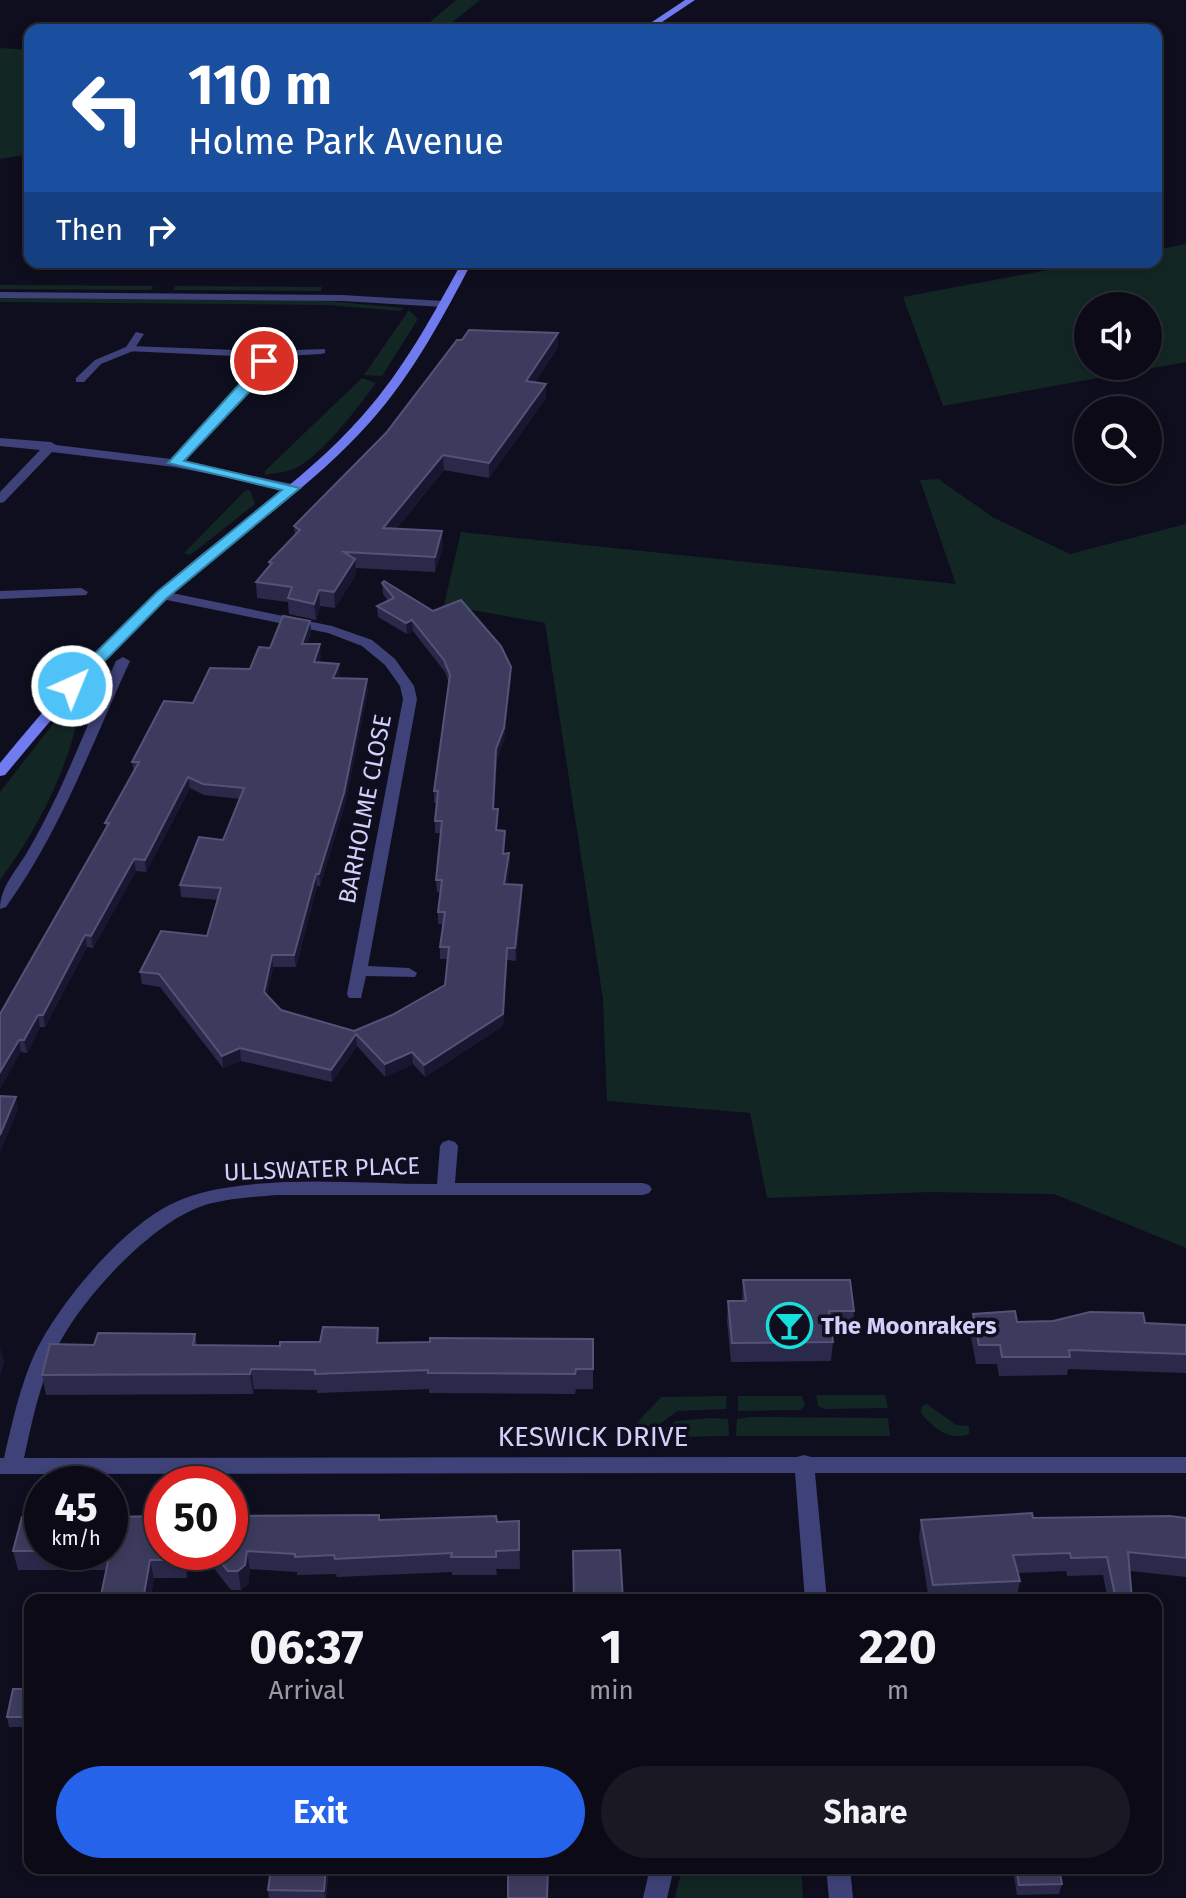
<!DOCTYPE html>
<html lang="en">
<head>
<meta charset="utf-8">
<style>
	body { margin:0; font-family:"Fira Sans",sans-serif; background:#191823; color:#f1f3f6; height:100vh; display:flex; flex-direction:column; font-size:30px; white-space:nowrap }
	* { box-sizing:border-box; margin:0 }
	p { font-size:26px; color:#9a9aa1 }
	.icon { flex:none; width:44px; height:44px; fill:none; stroke:currentColor; stroke-width:2; stroke-linecap:round; stroke-linejoin:round }
	.map { position:relative; flex:1; overflow:hidden }
	.drawer { position:absolute; left:24px; top:1594px; width:1138px; height:280px; display:flex; flex-direction:column; background:#0b0a16; border-radius:16px; box-shadow:0 4px 12px #0003,0 0 0 2px #2b2b35 }
	.drawer>* { flex:none }
	.guide { position:absolute; left:24px; top:24px; width:1138px; height:244px; border-radius:16px; box-shadow:0 4px 12px #0003,0 0 0 2px #2b2b35; background:#1a4fa0; color:#fff; overflow:hidden }
	.fabs { position:absolute; left:1074px; top:292px; display:grid; gap:16px }
	.fabs a { display:grid; place-items:center; width:88px; height:88px; border-radius:50%; background:#0b0a16; box-shadow:0 4px 12px #0003,0 0 0 2px #2b2b35; font-size:40px }
	.speed { position:absolute; left:24px; top:1466px; display:flex; gap:16px; font-size:40px; font-weight:700; text-align:center }
	.speed>* { display:grid; place-content:center; width:104px; height:104px; border-radius:50%; background:#0b0a16; box-shadow:0 4px 12px #0003,0 0 0 2px #2b2b35; line-height:1 }
	.speed small { font-size:20px; font-weight:400 }
	.speed .limit { border:12px solid #d22; background:#fff; color:#111 }
	.pin { position:absolute; display:grid; place-items:center; width:68px; height:68px; color:#fff; margin:-34px; border:4px solid #fff; border-radius:50%; box-shadow:0 2px 8px #0007 }
	.me { position:absolute; width:88px; margin:-44px; rotate:44deg; stroke-linejoin:round; filter:drop-shadow(0 0 6px #0008) }
	.turn { display:flex; align-items:center; gap:28px; height:168px; padding:0 32px; font-size:36px }
	.turn .icon { width:104px; height:104px; stroke-width:2.5 }
	.turn b { display:block; font-size:56px; line-height:68px }
	.then { display:flex; align-items:center; height:76px; padding:0 32px; background:#0003; gap:16px; font-size:30px }
	.eta { display:flex; justify-content:space-evenly; align-items:center; height:136px; text-align:center }
	.eta b { font-size:48px; font-weight:700; line-height:56px }
	.cta { display:flex; gap:16px; margin-top:auto; padding:16px 32px }
	.cta a { flex:1; height:92px; border-radius:48px; background:#2563eb; color:#fff; font-size:32px; font-weight:700; line-height:92px; text-align:center }
	.cta a+a { background:#191823; color:#f1f3f6 }
	.map>svg:first-child { display:block }
	.green { fill:#122724; fill-rule:evenodd }
	.lines { fill:none; stroke-linecap:round; stroke-linejoin:round }
	.service { fill:#3e4278; fill-rule:evenodd }
	.minor { fill:#3e4278; fill-rule:evenodd }
	.secondary { fill:#707bf0; fill-rule:evenodd }
	.wall { fill:#2b294a }
	.shaded-wall { fill:#191631 }
	.building { fill:#3d3b5d; stroke:#545276; stroke-width:2 }
	.route { fill:#4fc3f7; stroke:#337fa1; stroke-width:2 }
	.labels { text-anchor:middle; dominant-baseline:central; stroke-width:7; stroke-linejoin:round; paint-order:stroke }
	.street-label { font-size:24px; fill:#d0d0fa; stroke:#0f0e1e }
	.poi-label { font-size:24px; font-weight:bold; fill:#d0d0fa; stroke:#0f0e1e; text-anchor:start }
	.near-street-label { font-size:28px; fill:#d0d0fa; stroke:#0f0e1e }
</style>
</head>
<body>
<div class="map">
<svg width="1186" height="1898" viewBox="0 0 1186 1898">
	<rect width="100%" height="100%" fill="#0f0e1e"/>
	<!-- green -->
	<g class="green">
		<polygon points="456,0 480,0 444,29 424,27"/>
		<polygon points="0,48 30,50 30,154 0,159"/>
		<path d="M1186,244V362L943,406L903,297L1091,262H1156V250ZM1088,306H1148V366H1088Z"/>
		<polygon points="0,285 153,286 151,290 0,289"/>
		<polygon points="175,286 322,287 321,291 174,290"/>
		<polygon points="0,298 316,300 404,308 400,311 328,305 0,302"/>
		<polygon points="409,310 418,319 382,376 364,375"/>
		<path d="M362,378L376,383C358,407 319,460 291,470C283,473 273,473 265,475V471Z"/>
		<polygon points="938,479 994,518 1070,554 1186,524 1186,1248 1054,1194 931,1192 767,1198 750,1113 607,1101 603,999 545,623 444,605 461,532 956,584 920,480"/>
		<polygon points="250,490 255,504 190,555 184,553 245,491"/>
		<path d="M66,717L76,726C61,784 35,832 0,880V792L57,719Z"/>
		<polygon points="816,1395 885,1395 888,1408 824,1409 818,1406"/>
		<polygon points="727,1396 726,1409 677,1411 644,1436 625,1437 621,1428 634,1426 661,1397"/>
		<polygon points="738,1396 802,1396 805,1406 800,1410 738,1411"/>
		<path d="M927,1404L956,1425L969,1426V1434C950,1442 933,1428 921,1413L922,1406Z"/>
		<polygon points="751,1417 888,1418 890,1436 736,1436 737,1419"/>
		<polygon points="710,1418 728,1419 729,1436 664,1437 666,1427 676,1421"/>
		<polygon points="682,1868 801,1868 803,1898 675,1898"/>
	</g>
	<g class="lines">
		<!-- service -->
		<g class="service">
			<polygon points="136,332 144,334 133,351 101,364 84,382 76,382 76,378 95,360 126,347"/>
			<polygon points="57,700 100,704 106,708 100,712 53,707 51,704 53,701"/>
		</g>
		<!-- minor -->
		<g class="minor">
			<polygon points="0,292 342,295 443,301 448,304 443,307 342,301 0,298"/>
			<polygon points="130,346 262,351 325,349 325,353 321,354 268,357 268,371 182,461 297,485 297,491 174,467 52,452 4,502 0,503 0,492 40,450 0,446 0,438 51,442 56,445 171,459 258,368 257,357 126,351 126,347"/>
			<polygon points="81,588 88,592 86,595 0,599 0,591"/>
			<polygon points="162,591 332,626 372,640 395,659 414,686 417,699 368,966 409,968 417,973 415,977 366,976 361,998 349,998 347,994 403,699 400,686 385,665 362,646 328,633 157,598 157,592"/>
			<path d="M123,657L130,661C91,746 60,832 6,907L0,909C0,886 18,869 29,849C64,789 87,723 116,661Z"/>
			<path d="M449,1140L455,1142L458,1146L455,1183H643L649,1185L652,1189L649,1193L643,1195H277C253,1197 228,1198 205,1205C151,1222 78,1302 55,1352C39,1386 32,1422 24,1458L797,1457L804,1455L811,1457H1186V1473H815L827,1600H805L795,1473L0,1474V1458H4C12,1423 20,1386 35,1353C58,1305 116,1236 162,1209C181,1198 204,1191 225,1188C294,1176 368,1184 437,1184L440,1146L443,1142Z"/>
			<polygon points="650,1868 674,1868 667,1898 643,1898"/>
			<polygon points="826,1868 850,1868 853,1898 829,1898"/>
		</g>
		<!-- secondary -->
		<g class="secondary">
			<polygon points="685,0 695,0 650,30 640,30"/>
			<path d="M462,262H472C443,317 413,374 371,421C311,489 232,539 165,600C106,653 56,714 5,775L0,776V763C48,705 97,648 152,597C220,534 302,485 363,415C404,369 433,315 462,262Z"/>
		</g>
	</g>
	<!-- wall -->
	<g class="wall">
		<polygon points="558,347 535,382 546,384 546,398 489,478 444,470 396,529 443,546 435,572 356,568 356,574 335,608 320,606 316,620 289,614 288,602 257,598 256,582 269,566 269,562 295,535 294,526"/>
		<polygon points="382,583 511,678 504,740 497,760 494,809 498,809 497,830 505,831 504,854 509,853 510,865 507,884 522,897 516,961 507,960 503,1026 425,1077 413,1064 385,1077 357,1046 332,1082 241,1061 223,1068 160,987 142,984 140,972 207,936 218,900 181,897 180,885 223,840 240,799 204,795 190,788 146,872 136,871 93,948 87,947 45,1027 40,1027 27,1053 21,1052 0,1014 106,830 105,823 134,772 132,762 193,703 250,669 270,648 310,621 311,633 307,644 321,656 319,662 340,676 339,678 368,690 345,804 320,886 317,886 296,967 273,967 267,995 281,1010 354,1031 392,1015 445,985 448,959 440,959 440,947 443,924 438,924 438,912 440,892 437,892 436,880 441,833 435,833 435,821 437,803 434,803 434,791 449,683 445,672 413,631 407,634 378,617 377,606 388,601 383,594"/>
		<polygon points="743,1280 854,1311 853,1331 832,1331 833,1342 831,1361 731,1362 727,1321 728,1301 742,1301"/>
		<polygon points="973,1314 1017,1322 1145,1323 1186,1325 1186,1373 1068,1369 1067,1375 999,1376 997,1364 976,1364 970,1332"/>
		<polygon points="195,1334 197,1345 280,1346 379,1343 593,1339 593,1389 576,1389 575,1394 429,1393 429,1389 317,1393 317,1390 254,1389 253,1394 46,1395 42,1375 94,1345"/>
		<polygon points="42,1517 42,1552 190,1552 187,1578 154,1578 150,1600 100,1600 106,1570 18,1570 13,1551"/>
		<polygon points="1033,1518 1186,1518 1186,1577 1130,1571 1132,1600 1108,1600 1103,1575 1067,1576 1066,1571 1018,1573 1020,1581 1016,1599 929,1600 919,1538 921,1520"/>
		<polygon points="380,1520 519,1521 520,1569 496,1569 497,1575 452,1575 452,1572 337,1577 336,1574 297,1575 297,1572 250,1569 248,1584 241,1590 231,1590 201,1552 230,1552"/>
		<polygon points="30,1689 30,1727 9,1727 7,1717"/>
		<polygon points="271,1868 329,1868 326,1898 269,1898 268,1890"/>
		<polygon points="937,1868 1059,1868 1062,1884 1059,1894 1017,1895 1013,1869 938,1871"/>
	</g>
	<!-- shaded-wall -->
	<g class="shaded-wall">
		<polygon points="558,333 558,347 526,396 526,381"/>
		<polygon points="546,384 546,398 489,478 489,463"/>
		<polygon points="443,455 444,470 384,543 383,528"/>
		<polygon points="442,531 443,546 435,572 435,557"/>
		<polygon points="355,559 356,574 335,608 334,592"/>
		<polygon points="319,590 320,606 316,620 314,604"/>
		<polygon points="412,620 413,631 407,634 406,623"/>
		<polygon points="310,621 311,633 303,655 302,644"/>
		<polygon points="320,644 321,656 315,673 314,662"/>
		<polygon points="339,664 340,676 334,689 333,678"/>
		<polygon points="511,667 511,678 504,740 497,760 493,821 496,749"/>
		<polygon points="367,679 368,690 345,804 320,886 319,874"/>
		<polygon points="188,777 190,788 146,872 145,860"/>
		<polygon points="509,853 510,865 505,896 504,884"/>
		<polygon points="134,859 136,871 93,948 91,936"/>
		<polygon points="316,874 317,886 296,967 294,955"/>
		<polygon points="522,885 522,897 516,961 515,948"/>
		<polygon points="85,935 87,947 45,1027 43,1015"/>
		<polygon points="507,948 503,1026 425,1077 424,1065"/>
		<polygon points="272,955 273,967 265,1004 264,992"/>
		<polygon points="38,1015 40,1027 27,1053 24,1040"/>
		<polygon points="356,1034 357,1046 332,1082 331,1070"/>
		<polygon points="19,1040 21,1052 0,1089 0,1072"/>
		<polygon points="240,1048 241,1061 223,1068 222,1056"/>
		<polygon points="412,1052 413,1064 385,1077 385,1064"/>
		<polygon points="16,1097 18,1110 0,1153 0,1135"/>
		<polygon points="0,1347 4,1362 0,1376"/>
		<polygon points="251,1369 254,1389 253,1394 250,1374"/>
		<polygon points="247,1551 250,1569 248,1584 241,1590 238,1571"/>
		<polygon points="185,1552 190,1552 187,1578 184,1560"/>
		<polygon points="150,1560 154,1578 150,1600 143,1600"/>
		<polygon points="326,1868 329,1868 325,1898 324,1891"/>
	</g>
	<!-- building -->
	<g class="building">
		<polygon points="469,330 558,333 526,381 546,384 489,463 443,455 383,528 442,531 435,557 344,552 355,559 334,592 319,590 314,604 288,598 292,587 256,582 272,563 269,562 300,530 294,526 386,433 457,340 462,340"/>
		<polygon points="384,581 433,611 461,600 501,646 511,667 504,728 496,749 493,809 498,809 496,830 505,831 503,854 509,853 504,884 522,885 515,948 507,948 503,1014 424,1065 412,1052 385,1064 356,1034 331,1070 240,1048 222,1056 159,974 140,972 161,931 207,936 221,888 180,885 199,837 223,840 244,788 203,784 188,777 145,860 134,859 91,936 85,935 43,1015 38,1015 24,1040 19,1040 0,1072 0,1014 109,823 105,823 139,762 132,762 164,701 193,703 210,668 250,669 259,647 270,648 283,616 310,621 302,644 320,644 314,662 339,664 333,678 367,679 344,793 319,874 316,874 294,955 272,955 264,992 281,1010 354,1031 392,1015 445,985 449,947 440,947 445,912 438,912 442,880 436,880 442,821 435,821 438,791 434,791 450,675 444,660 412,620 406,623 377,606 394,598 382,583"/>
		<polygon points="0,1096 16,1097 0,1135"/>
		<polygon points="743,1280 850,1280 854,1311 829,1311 833,1342 732,1343 728,1301 746,1301"/>
		<polygon points="1015,1311 1017,1322 1053,1321 1090,1312 1143,1313 1145,1323 1186,1325 1186,1354 1069,1350 1070,1357 1002,1357 1000,1345 979,1345 973,1314"/>
		<polygon points="323,1327 378,1328 377,1343 430,1342 430,1338 593,1339 593,1369 576,1369 575,1374 428,1373 428,1370 315,1374 315,1370 251,1369 250,1374 42,1375 50,1344 94,1345 98,1333 195,1334 193,1345 280,1346 280,1342 320,1342"/>
		<polygon points="1032,1513 1033,1518 1170,1516 1186,1518 1186,1558 1128,1552 1132,1600 1116,1600 1107,1557 1071,1558 1070,1553 1013,1555 1020,1581 933,1585 921,1520"/>
		<polygon points="379,1515 379,1520 496,1516 497,1522 519,1521 519,1550 496,1551 496,1557 451,1557 452,1553 335,1559 334,1555 295,1557 295,1554 247,1551 245,1565 238,1571 228,1571 212,1552 230,1552 230,1516"/>
		<polygon points="162,1516 162,1552 185,1552 184,1560 150,1560 143,1600 100,1600 110,1552 106,1552 110,1552 110,1517"/>
		<polygon points="22,1517 42,1517 42,1551 13,1551"/>
		<polygon points="620,1550 623,1600 574,1600 573,1551"/>
		<polygon points="13,1689 30,1689 30,1717 7,1717"/>
		<polygon points="271,1868 326,1868 324,1891 268,1890"/>
		<polygon points="508,1868 548,1868 547,1898 508,1898"/>
		<polygon points="1016,1868 1059,1868 1062,1884 1019,1885"/>
	</g>
	<!-- route -->
	<polygon class="route" points="264,357 271,361 269,371 184,461 300,488 167,598 77,689 66,689 66,682 157,592 282,490 168,463"/>
	<!-- icons -->
	<defs>
		<symbol id="bar-ring" viewBox="-11 -11 22 22"><circle r="9.5" fill="#0f0e1e" stroke="#17dfdc" stroke-width="1.5"/><path d="M-6-5H6L.8 .8V4.5H3.5V6h-7V4.5H-.8V.8Z" fill="#17dfdc"/></symbol>
	</defs>
	<g fill-rule="evenodd">
		<use href="#bar-ring" x="764" y="1300" width="51" height="51"/>
	</g>
	<g class="labels">
		<!-- street labels -->
		<g class="street-label">
			<text transform="translate(365 809) rotate(-79)">BARHOLME CLOSE</text>
			<text transform="translate(322 1169) rotate(-2)">ULLSWATER PLACE</text>
		</g>
		<!-- poi labels -->
		<g class="poi-label">
			<text x="821" y="1326">The Moonrakers</text>
		</g>
		<!-- near-street labels -->
		<g class="near-street-label">
			<text x="593" y="1436">KESWICK DRIVE</text>
		</g>
	</g>
</svg>
<div class="fabs">
<a><svg class="icon" aria-label="sound" viewBox="0 0 24 24"><path d="M4 9h4l5-4v14l-5-4H4zM17 9q2 3 0 6"/></svg></a>
<a><svg class="icon" aria-label="search" viewBox="0 0 24 24"><circle cx="10" cy="10" r="6"/><path d="M15 15l6 6"/></svg></a>
</div>
<div class="speed"><div>45<small>km/h</small></div><div class="limit">50</div></div>
<div class="pin" style="left:264px;top:361px;background:#d93025"><svg class="icon" aria-label="arrive" viewBox="0 0 24 24"><path d="M6 21V4h12l-3 4 3 4H6"/></svg></div>
<svg class="me" style="left:72px;top:686px" viewBox="-20 -20 40 40"><circle r="17" fill="#4fc3f7" stroke="#fff" stroke-width="3"/><path d="M0-11L8 9 0 5-8 9z" fill="#fff"/></svg>
<div class="guide">
<div class="turn"><svg class="icon" aria-label="left" viewBox="0 0 24 24"><path d="M17 20v-9H6M10 6l-5 5 5 5"/></svg><div><b>110 m</b>Holme Park Avenue</div></div>
<div class="then">Then<svg class="icon" aria-label="right" viewBox="0 0 24 24"><path d="M7 20v-9h11M14 6l5 5-5 5"/></svg></div>
</div>
<section class="drawer">
<div class="eta">
<div><b>06:37</b><p>Arrival</p></div>
<div><b>1</b><p>min</p></div>
<div><b>220</b><p>m</p></div>
</div>
<div class="cta"><a>Exit</a><a>Share</a></div>
</section>
</div>
</body>
</html>
